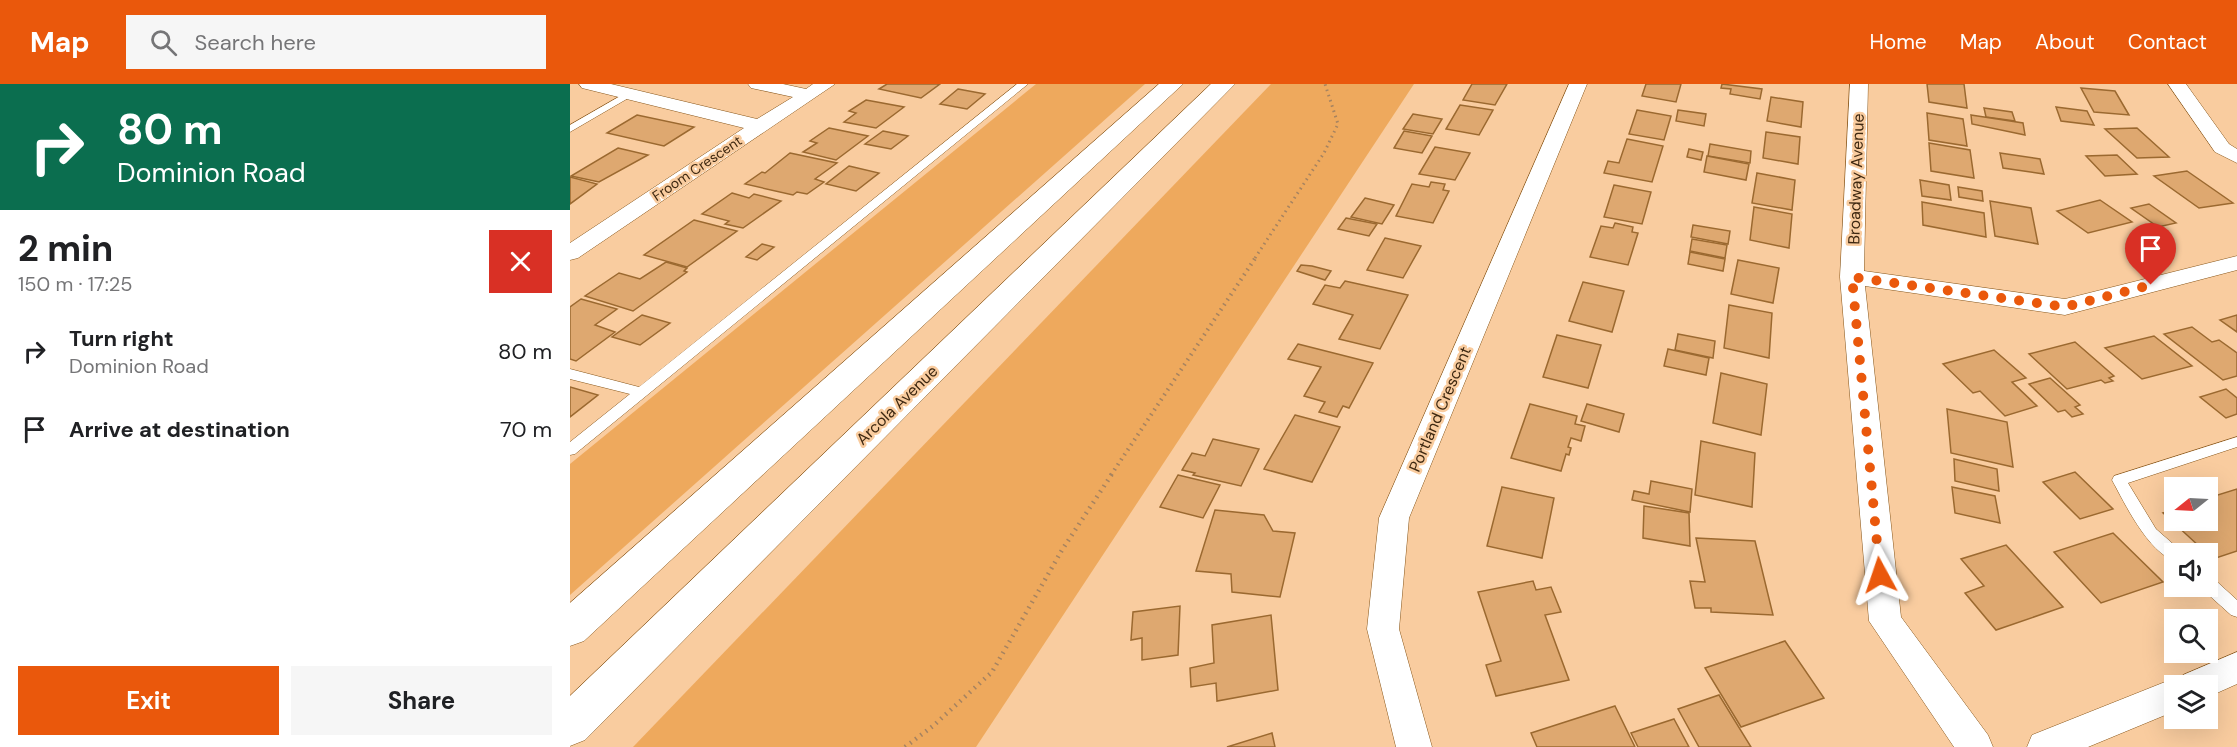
<!DOCTYPE html>
<html lang="en">
<head>
<meta charset="utf-8">
<style>
	body { margin:0; font-family:"DM Sans",sans-serif; background:#f6f6f6; color:#202124; height:100vh; display:flex; flex-direction:column; font-size:22px; white-space:nowrap }
	* { box-sizing:border-box; margin:0 }
	p { font-size:20px; color:#757577 }
	.icon { flex:none; width:33px; height:33px; fill:none; stroke:currentColor; stroke-width:2; stroke-linecap:round; stroke-linejoin:round }
	.map { position:relative; flex:1; overflow:hidden }
	.drawer { display:flex; flex-direction:column; background:#fff; width:570px }
	.drawer>* { flex:none }
	.hud { background:#0b6e4f; color:#fff; overflow:hidden }
	.needle { width:39px; rotate:252deg }
	.fabs { position:absolute; left:1594px; top:393px; display:grid; gap:12px }
	.fabs a { display:grid; place-items:center; width:54px; height:54px; border-radius:0px; background:#fff; box-shadow:0 6px 24px #0002; font-size:30px }
	.pin { position:absolute; display:grid; place-items:center; width:51px; height:51px; color:#fff; margin:-62px -26px; border-radius:50% 50% 50% 0; rotate:-45deg; box-shadow:0 0 6px #0007 }
	.pin .icon { rotate:45deg }
	.me { position:absolute; width:66px; margin:-33px; rotate:355deg; stroke-linejoin:round; filter:drop-shadow(0 0 4px #0008) }
	.turn { display:flex; align-items:center; gap:21px; height:126px; padding:0 18px; font-size:27px }
	.turn .icon { width:78px; height:78px; stroke-width:2.5 }
	.turn b { display:block; font-size:42px; line-height:51px }
	.round { display:grid; place-items:center; flex:none; width:63px; height:63px; border-radius:0px; background:#f6f6f6 }
	.head { display:flex; align-items:center; justify-content:space-between; height:102px; padding:0 18px }
	h1 { font-size:36px; font-weight:700; line-height:45px }
	.cta { display:flex; gap:12px; margin-top:auto; padding:12px 18px }
	.cta a { flex:1; height:69px; border-radius:0px; background:#ea580c; color:#fff; font-size:24px; font-weight:700; line-height:69px; text-align:center }
	.cta a+a { background:#f6f6f6; color:#202124 }
	ul { padding:0; list-style:none }
	li { display:flex; align-items:center; gap:18px; height:78px; padding:0 18px }
	li div { flex:1 }
	li b { display:block; font-size:22px }
	li em { font-style:normal }
	header { display:flex; align-items:center; gap:36px; box-sizing:border-box; height:84px; padding:0 30px; background:#ea580c; color:#fff }
	header strong { font-size:28px }
	nav { display:flex; gap:33px; margin-inline-start:auto; font-size:21px }
	.search { width:420px; height:54px; background:#f6f6f6; display:flex; align-items:center; gap:15px; box-sizing:border-box; padding:0 21px; border-radius:0px; color:#757577; font-size:22px }
	main { display:flex; flex:1; min-height:0 }
	.map>svg:first-child { display:block }
	.green { fill:#eea95d }
	.building { fill:#dea870; stroke:#9b6930; stroke-width:1.5 }
	.lines { fill:none; stroke-linecap:round; stroke-linejoin:round }
	.service-casing { stroke:#87561a; stroke-width:1 }
	.minor-casing { stroke:#87561a; stroke-width:1 }
	.primary-casing { stroke:#87561a; stroke-width:1 }
	.path-far2 { stroke:#a68360; stroke-width:3; stroke-dasharray:1.5 4; stroke-linecap:butt }
	.path-far1 { stroke:#a68360; stroke-width:4; stroke-dasharray:1.5 4.5; stroke-linecap:butt }
	.path { stroke:#a68360; stroke-width:4.5; stroke-dasharray:1.5 5; stroke-linecap:butt }
	.service { fill:#fff; fill-rule:evenodd }
	.minor { fill:#fff; fill-rule:evenodd }
	.primary { fill:#fff; fill-rule:evenodd }
	.route { stroke:#ea580c; stroke-width:10; stroke-dasharray:0 18 }
	.labels { text-anchor:middle; dominant-baseline:central; stroke-width:5; stroke-linejoin:round; paint-order:stroke }
	.far-street-label { font-size:14px; fill:#3e2811; stroke:#f9cc9f }
	.street-label { font-size:16px; fill:#3e2811; stroke:#f9cc9f }
</style>
</head>
<body>
<header>
<strong>Map</strong>
<div class="search"><svg class="icon" aria-label="search" viewBox="0 0 24 24"><circle cx="10" cy="10" r="6"/><path d="M15 15l6 6"/></svg>Search here</div>
<nav><a>Home</a><a>Map</a><a>About</a><a>Contact</a></nav>
</header>
<main>
<section class="drawer">
<div class="hud">
<div class="turn"><svg class="icon" aria-label="right" viewBox="0 0 24 24"><path d="M7 20v-9h11M14 6l5 5-5 5"/></svg><div><b>80 m</b>Dominion Road</div></div>
</div>
<div class="head"><div><h1>2 min</h1><p>150 m · 17:25</p></div><a class="round" style="background:#d93025;color:#fff"><svg class="icon" aria-label="close" viewBox="0 0 24 24"><path d="M6 6l12 12M18 6L6 18"/></svg></a></div>
<ul>
<li><svg class="icon" aria-label="right" viewBox="0 0 24 24"><path d="M7 20v-9h11M14 6l5 5-5 5"/></svg><div><b>Turn right</b><p>Dominion Road</p></div><em>80 m</em></li>
<li><svg class="icon" aria-label="arrive" viewBox="0 0 24 24"><path d="M6 21V4h12l-3 4 3 4H6"/></svg><div><b>Arrive at destination</b></div><em>70 m</em></li>
</ul>
<div class="cta"><a>Exit</a><a>Share</a></div>
</section>
<div class="map">
<svg width="1667" height="663" viewBox="0 0 1667 663">
	<rect width="100%" height="100%" fill="#f9cc9f"/>
	<!-- green -->
	<g class="green">
		<polygon points="466,0 575,0 0,511 0,380"/>
		<polygon points="701,0 844,0 406,663 63,663"/>
	</g>
	<!-- building -->
	<g class="building">
		<polygon points="317,0 370,0 351,14 309,5"/>
		<polygon points="902,0 937,0 925,21 893,16"/>
		<polygon points="1076,0 1111,0 1106,18 1072,12"/>
		<polygon points="1152,0 1192,5 1190,15 1160,10 1161,5 1151,4"/>
		<polygon points="1357,0 1394,0 1397,24 1359,18"/>
		<polygon points="1511,4 1545,7 1559,31 1524,28"/>
		<polygon points="388,5 415,10 397,25 370,20"/>
		<polygon points="1201,13 1233,18 1231,43 1197,37"/>
		<polygon points="296,16 334,23 306,44 274,38 286,29 279,27"/>
		<polygon points="890,21 923,26 909,51 876,45"/>
		<polygon points="1486,23 1517,27 1524,41 1491,37"/>
		<polygon points="1414,24 1442,28 1445,37 1416,33"/>
		<polygon points="1067,26 1101,32 1094,56 1059,50"/>
		<polygon points="1108,26 1136,30 1134,42 1106,37"/>
		<polygon points="1357,29 1393,35 1397,62 1359,56"/>
		<polygon points="843,30 872,35 863,50 833,45"/>
		<polygon points="67,31 124,43 94,62 37,49"/>
		<polygon points="1401,31 1453,39 1455,51 1402,40"/>
		<polygon points="259,44 298,52 266,76 233,68 247,59 240,57"/>
		<polygon points="1567,44 1599,73 1567,74 1535,45"/>
		<polygon points="313,47 338,52 321,65 295,60"/>
		<polygon points="834,47 862,52 852,69 824,64"/>
		<polygon points="1196,48 1230,53 1228,80 1193,74"/>
		<polygon points="1057,55 1093,62 1082,98 1034,89 1038,77 1049,79"/>
		<polygon points="1359,59 1400,66 1404,94 1361,87"/>
		<polygon points="1140,60 1181,67 1180,79 1138,72"/>
		<polygon points="865,63 900,69 885,96 849,90"/>
		<polygon points="48,64 78,71 29,98 1,92"/>
		<polygon points="1119,65 1133,68 1131,76 1117,73"/>
		<polygon points="220,69 267,79 245,95 254,98 237,110 227,108 223,111 175,100 192,88 195,89"/>
		<polygon points="1430,69 1470,75 1474,90 1433,84"/>
		<polygon points="1547,71 1567,90 1535,92 1516,72"/>
		<polygon points="1137,72 1179,80 1176,96 1134,88"/>
		<polygon points="279,82 309,89 286,107 256,100"/>
		<polygon points="1617,87 1663,119 1629,124 1584,92"/>
		<polygon points="1187,89 1225,96 1222,126 1182,119"/>
		<polygon points="0,93 27,100 0,120"/>
		<polygon points="1350,96 1379,101 1381,116 1352,112"/>
		<polygon points="861,98 875,100 873,106 879,107 863,139 826,132 842,100 859,103"/>
		<polygon points="1044,101 1081,108 1072,140 1034,133"/>
		<polygon points="1388,103 1412,107 1413,117 1389,113"/>
		<polygon points="162,109 179,114 184,110 211,117 173,144 155,140 159,137 132,130"/>
		<polygon points="795,114 824,121 812,140 781,133"/>
		<polygon points="1530,116 1562,138 1518,149 1487,127"/>
		<polygon points="1420,117 1461,124 1468,160 1425,152"/>
		<polygon points="1352,118 1414,129 1416,153 1353,141"/>
		<polygon points="1579,120 1606,139 1588,143 1561,124"/>
		<polygon points="1184,123 1222,130 1219,164 1180,156"/>
		<polygon points="776,134 807,140 799,152 768,145"/>
		<polygon points="124,136 167,147 117,183 74,171"/>
		<polygon points="1045,139 1063,143 1062,148 1068,149 1058,181 1020,173 1031,142 1043,144"/>
		<polygon points="1123,141 1160,147 1158,160 1121,153"/>
		<polygon points="815,154 851,162 833,194 797,186"/>
		<polygon points="1122,155 1157,161 1155,174 1120,167"/>
		<polygon points="192,160 204,163 187,176 176,173"/>
		<polygon points="1120,168 1155,175 1153,187 1118,180"/>
		<polygon points="1168,176 1209,184 1203,219 1161,210"/>
		<polygon points="96,178 117,184 114,187 117,188 63,227 15,212 49,189 70,195"/>
		<polygon points="731,181 742,182 761,187 755,196 727,187"/>
		<polygon points="775,197 838,211 810,265 769,255 783,231 743,220 755,201 770,204"/>
		<polygon points="1013,198 1054,207 1042,248 999,237"/>
		<polygon points="11,215 47,225 25,241 45,248 6,277 0,275 0,223"/>
		<polygon points="1159,221 1202,229 1199,274 1154,264"/>
		<polygon points="72,231 100,239 70,261 42,253"/>
		<polygon points="1667,231 1667,248 1650,236"/>
		<polygon points="1622,243 1642,258 1649,256 1667,269 1667,292 1653,296 1594,250"/>
		<polygon points="1108,250 1145,257 1143,274 1105,266"/>
		<polygon points="987,251 1031,261 1018,304 973,293"/>
		<polygon points="1584,252 1622,282 1572,295 1535,264"/>
		<polygon points="1505,258 1544,292 1539,294 1543,297 1535,299 1531,296 1497,305 1459,270"/>
		<polygon points="728,260 803,279 779,324 773,322 767,333 749,328 755,318 734,312 751,283 718,275"/>
		<polygon points="1098,265 1139,274 1136,291 1094,282"/>
		<polygon points="1424,266 1456,294 1442,298 1467,322 1435,332 1410,307 1403,309 1373,280"/>
		<polygon points="1151,289 1197,300 1191,351 1143,339"/>
		<polygon points="1480,294 1510,321 1505,323 1513,330 1502,333 1495,326 1488,328 1459,300"/>
		<polygon points="0,303 28,311 0,333"/>
		<polygon points="1656,305 1667,314 1667,330 1656,334 1630,313"/>
		<polygon points="960,320 1007,332 1005,340 1015,342 1011,357 1001,354 998,363 1001,364 999,371 996,370 991,387 941,374"/>
		<polygon points="1017,320 1054,330 1049,348 1011,337"/>
		<polygon points="1377,325 1437,338 1443,383 1381,369"/>
		<polygon points="725,331 770,343 742,398 694,385"/>
		<polygon points="643,355 689,365 671,402 623,391 625,389 612,386 622,369 635,372"/>
		<polygon points="1131,357 1185,369 1182,423 1125,411"/>
		<polygon points="1384,375 1427,385 1429,407 1385,397"/>
		<polygon points="1505,388 1543,425 1510,435 1473,398"/>
		<polygon points="608,391 650,401 633,434 590,423"/>
		<polygon points="1081,397 1122,405 1120,428 1062,416 1064,407 1079,410"/>
		<polygon points="932,403 984,414 972,474 917,462"/>
		<polygon points="1382,403 1425,412 1430,439 1385,429"/>
		<polygon points="1667,405 1667,467 1643,475 1593,429 1605,426 1605,436 1638,436 1638,414"/>
		<polygon points="1074,422 1119,429 1120,462 1073,454"/>
		<polygon points="645,426 694,431 703,447 725,449 710,513 662,508 661,490 626,487"/>
		<polygon points="1543,449 1593,498 1531,519 1484,468"/>
		<polygon points="1126,454 1185,457 1203,531 1141,528 1141,524 1125,524 1120,497 1135,498"/>
		<polygon points="1436,461 1493,523 1426,546 1395,509 1414,502 1391,475"/>
		<polygon points="963,497 966,506 981,503 991,528 975,531 999,596 926,612 916,581 931,577 908,508"/>
		<polygon points="610,522 608,571 572,576 572,554 561,556 563,528"/>
		<polygon points="701,531 708,606 647,617 646,599 621,603 620,584 644,579 642,541"/>
		<polygon points="1215,557 1254,614 1171,643 1135,584"/>
		<polygon points="1149,611 1181,663 1129,663 1108,625"/>
		<polygon points="1045,622 1065,663 967,663 961,649"/>
		<polygon points="1104,635 1119,663 1068,663 1061,649"/>
		<polygon points="702,649 705,663 657,663"/>
	</g>
	<g class="lines">
		<defs>
			<g id="service">
				<polygon points="447,0 458,0 5,370 0,371 0,358 60,310 0,295 0,285 69,303"/>
				<polygon points="59,7 67,9 0,48 0,41"/>
				<path d="M1667,353V363L1558,399L1586,445L1610,466L1612,470H1605V477C1578,468 1555,420 1542,396L1544,392Z"/>
				<polygon points="1638,493 1644,495 1667,516 1667,533 1661,531 1632,505 1631,502 1638,502"/>
			</g>
			<g id="minor">
				<polygon points="9,0 41,0 187,35 223,13 181,4 178,0 213,0 236,5 243,0 265,0 8,174 0,176 0,159 174,44 12,4"/>
				<polygon points="999,0 1017,0 839,434 829,545 862,663 826,663 797,545 809,434"/>
				<polygon points="1280,0 1298,0 1294,187 1495,215 1667,172 1667,186 1495,231 1295,202 1331,533 1418,651 1423,663 1384,663 1299,537 1270,193"/>
				<polygon points="1598,0 1616,0 1659,60 1667,65 1667,79 1645,68"/>
				<polygon points="1667,568 1667,600 1638,613 1638,602 1605,602 1605,627 1518,663 1457,663 1462,651 1605,594 1611,596 1613,591"/>
			</g>
			<g id="primary">
				<polygon points="589,0 613,0 14,557 0,562 0,519"/>
				<polygon points="641,0 665,0 15,656 0,662 0,612"/>
			</g>
		</defs>
		<!-- service casing -->
		<use href="#service" class="service-casing"/>
		<!-- minor casing -->
		<use href="#minor" class="minor-casing"/>
		<!-- primary casing -->
		<use href="#primary" class="primary-casing"/>
		<!-- path-far2 -->
		<polyline class="path-far2" points="685,174 754,69 768,40 755,0"/>
		<!-- path-far1 -->
		<polyline class="path-far1" points="541,391 686,173"/>
		<!-- path -->
		<polyline class="path" points="335,663 363,642 422,588 492,466 542,390"/>
		<!-- service -->
		<use href="#service" class="service"/>
		<!-- minor -->
		<use href="#minor" class="minor"/>
		<!-- primary -->
		<use href="#primary" class="primary"/>
	</g>
	<g class="lines">
		<!-- route -->
		<polyline class="route" points="1310,491 1282,193 1495,223 1581,201"/>
	</g>
	<g class="labels">
		<!-- far-street labels -->
		<g class="far-street-label">
			<text transform="translate(127 84) rotate(-34)">Froom Crescent</text>
		</g>
		<!-- street labels -->
		<g class="street-label">
			<text transform="translate(1286 95) rotate(-88)">Broadway Avenue</text>
			<text transform="translate(327 321) rotate(-44)">Arcola Avenue</text>
			<text transform="translate(870 325) rotate(-67)">Portland Crescent</text>
		</g>
	</g>
</svg>
<div class="fabs">
<a><svg class="needle" viewBox="-14 -14 28 28"><path d="M0-13l5 13h-10z" fill="#e53935"/><path d="M0 13l5-13h-10z" fill="#757577"/></svg></a>
<a><svg class="icon" aria-label="sound" viewBox="0 0 24 24"><path d="M4 9h4l5-4v14l-5-4H4zM17 9q2 3 0 6"/></svg></a>
<a><svg class="icon" aria-label="search" viewBox="0 0 24 24"><circle cx="10" cy="10" r="6"/><path d="M15 15l6 6"/></svg></a>
<a><svg class="icon" aria-label="layers" viewBox="0 0 24 24"><path d="M12 4l9 5-9 5-9-5zM3 14l9 5 9-5"/></svg></a>
</div>
<div class="pin" style="left:1581px;top:201px;background:#d93025"><svg class="icon" aria-label="arrive" viewBox="0 0 24 24"><path d="M6 21V4h12l-3 4 3 4H6"/></svg></div>
<svg class="me" style="left:1310px;top:491px" viewBox="-20 -20 40 40"><path d="M0-17L14 15 0 8-14 15z" fill="#ea580c" stroke="#fff" stroke-width="4"/></svg>
</div>
</main>
</body>
</html>
